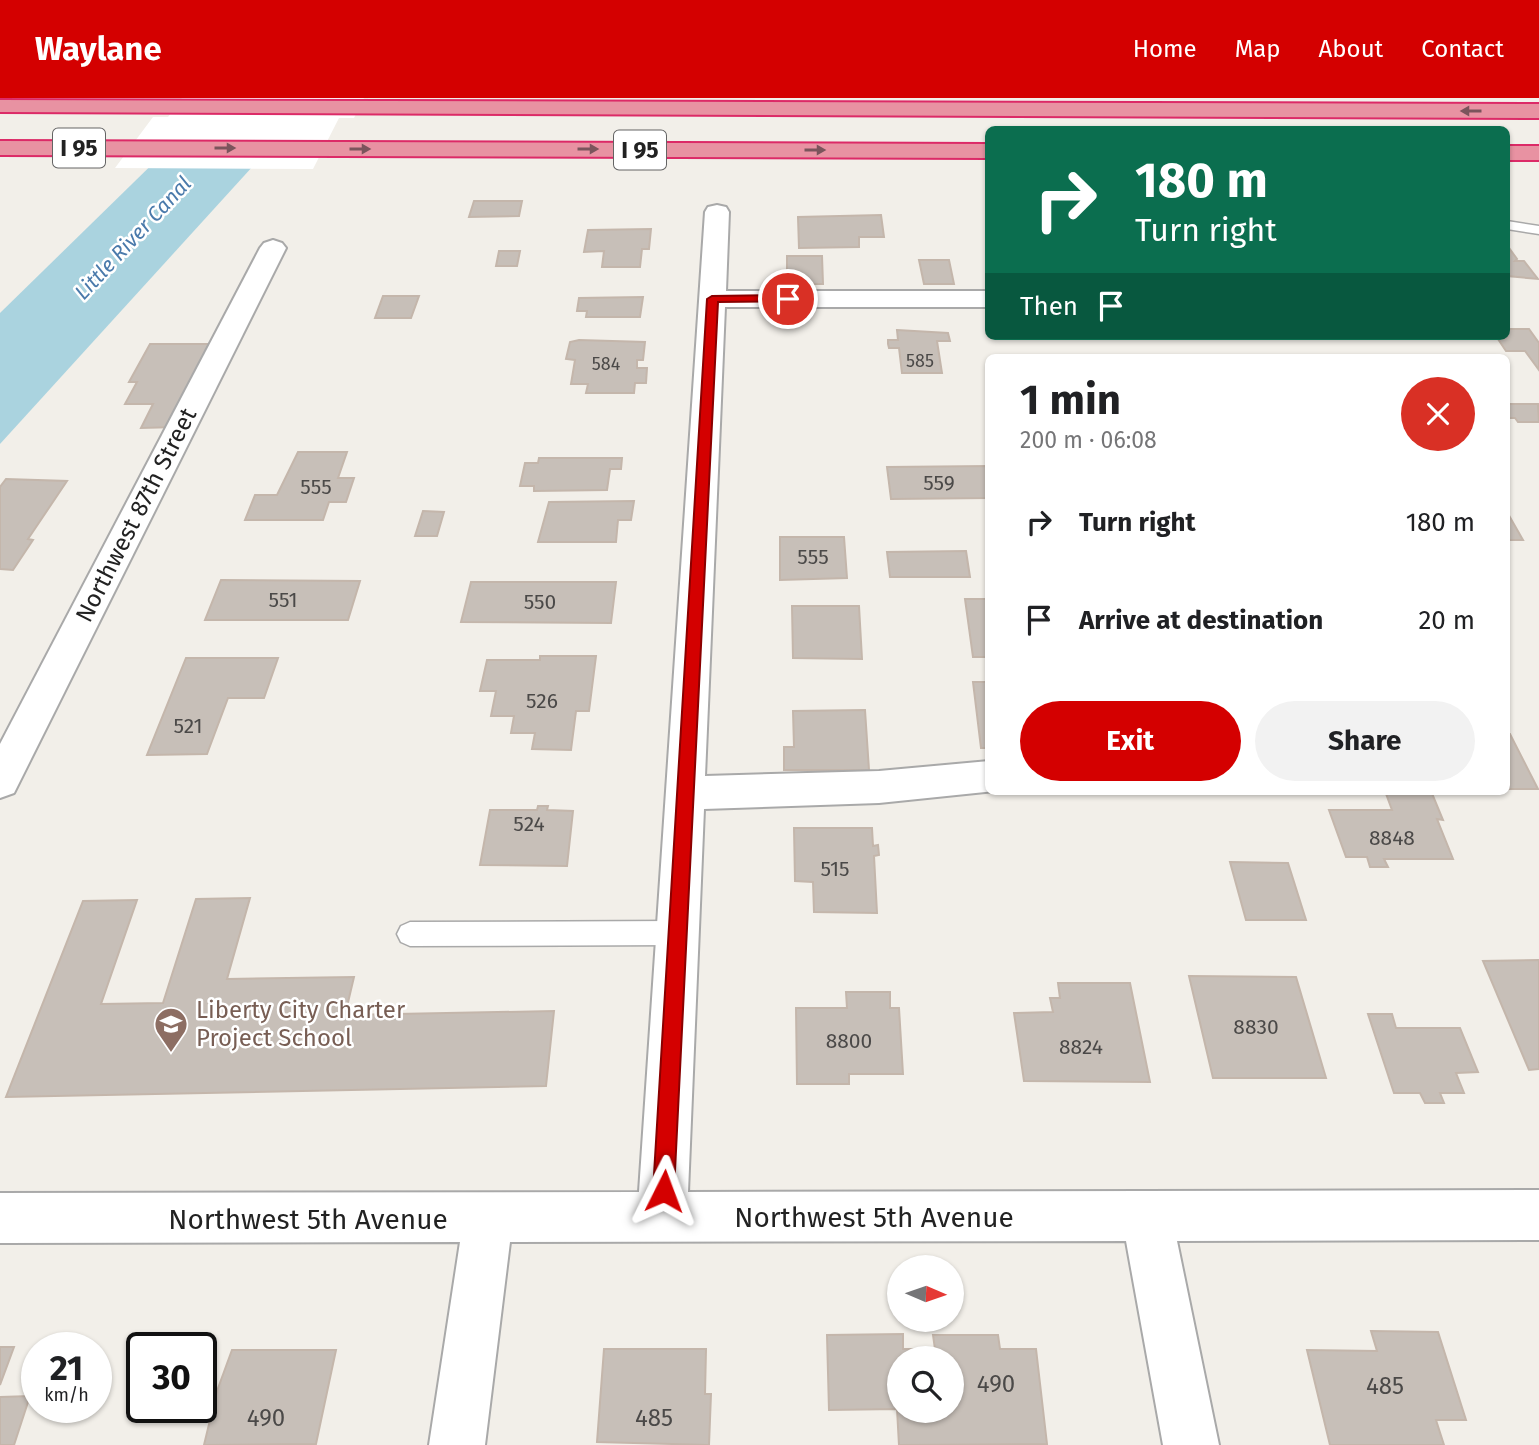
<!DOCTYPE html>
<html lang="en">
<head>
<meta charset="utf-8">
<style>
	body { margin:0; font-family:"Fira Sans",sans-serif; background:#f2f2f2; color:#202124; height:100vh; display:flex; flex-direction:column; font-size:26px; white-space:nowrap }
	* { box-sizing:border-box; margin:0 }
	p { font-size:23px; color:#757577 }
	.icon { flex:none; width:38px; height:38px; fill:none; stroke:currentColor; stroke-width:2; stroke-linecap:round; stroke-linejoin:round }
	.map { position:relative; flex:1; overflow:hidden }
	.details { position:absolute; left:985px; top:256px; width:525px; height:441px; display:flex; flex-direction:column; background:#fff; border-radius:10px; box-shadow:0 2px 5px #0004 }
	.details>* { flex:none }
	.banner { position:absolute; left:985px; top:28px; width:525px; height:214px; border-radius:10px; box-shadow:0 2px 5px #0004; background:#0b6e4f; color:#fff; overflow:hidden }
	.needle { width:46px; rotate:92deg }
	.tools { position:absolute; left:887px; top:1157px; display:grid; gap:14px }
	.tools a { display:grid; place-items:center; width:77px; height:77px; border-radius:50%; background:#fff; box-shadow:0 2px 5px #0004; font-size:35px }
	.speed { position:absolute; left:21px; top:1234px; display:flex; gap:14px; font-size:35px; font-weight:700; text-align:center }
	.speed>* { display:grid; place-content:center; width:91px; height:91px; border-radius:50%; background:#fff; box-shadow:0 2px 5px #0004; line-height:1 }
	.speed small { font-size:18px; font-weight:400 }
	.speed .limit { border:4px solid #111; border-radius:10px; background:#fff; color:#111 }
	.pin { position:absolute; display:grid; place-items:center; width:60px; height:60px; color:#fff; margin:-30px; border:4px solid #fff; border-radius:50%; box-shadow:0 2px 7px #0007 }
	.me { position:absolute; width:77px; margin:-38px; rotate:3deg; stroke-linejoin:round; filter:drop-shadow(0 0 5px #0008) }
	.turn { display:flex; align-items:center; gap:24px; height:147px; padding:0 35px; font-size:32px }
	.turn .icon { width:91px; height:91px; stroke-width:2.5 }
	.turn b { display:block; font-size:49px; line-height:60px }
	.then { display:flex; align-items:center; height:66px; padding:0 35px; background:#0003; gap:14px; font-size:26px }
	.round { display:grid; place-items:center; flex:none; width:74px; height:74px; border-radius:37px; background:#f2f2f2 }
	.summary { display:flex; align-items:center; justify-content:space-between; height:119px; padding:0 35px }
	h1 { font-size:42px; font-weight:700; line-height:52px }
	.button { display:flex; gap:14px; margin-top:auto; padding:14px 35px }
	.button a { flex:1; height:80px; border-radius:42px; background:#d40000; color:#fff; font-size:28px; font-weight:700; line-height:80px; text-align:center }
	.button a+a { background:#f2f2f2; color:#202124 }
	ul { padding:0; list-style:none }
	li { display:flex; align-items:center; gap:21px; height:98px; padding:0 35px }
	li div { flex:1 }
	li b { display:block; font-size:26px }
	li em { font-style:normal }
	header { display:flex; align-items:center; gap:42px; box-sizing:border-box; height:98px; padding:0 35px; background:#d40000; color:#fff }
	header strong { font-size:33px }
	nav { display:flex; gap:38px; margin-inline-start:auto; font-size:24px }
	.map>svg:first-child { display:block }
	.water { fill:#aad3df }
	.pier { fill:#fff }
	.building { fill:#c7bfb8; stroke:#c4b6ab; stroke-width:2; fill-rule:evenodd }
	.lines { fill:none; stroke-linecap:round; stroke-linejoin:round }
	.lane-casing { stroke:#a9a9a9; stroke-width:3 }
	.street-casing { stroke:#a9a9a9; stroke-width:4 }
	.highway-casing { stroke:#dc2a67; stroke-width:4 }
	.lane { fill:#fff; fill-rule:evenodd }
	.street { fill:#fff; fill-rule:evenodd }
	.highway { fill:#e892a2; fill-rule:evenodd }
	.oneway { fill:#7b545c }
	.route { fill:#d40000; stroke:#8a0000; stroke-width:2 }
	.labels { text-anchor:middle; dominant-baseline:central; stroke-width:5; stroke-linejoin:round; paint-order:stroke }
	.far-number-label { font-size:18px; fill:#4b4948 }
	.far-water-label { font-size:21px; font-style:italic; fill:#4a7aab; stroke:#fff }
	.number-label { font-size:21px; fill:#4b4948 }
	.shield { fill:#fff; stroke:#646464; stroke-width:2 }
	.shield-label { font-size:23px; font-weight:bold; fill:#222 }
	.street-label { font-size:24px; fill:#222; stroke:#fff }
	.education-label { font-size:24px; fill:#785e54; stroke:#fff; text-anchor:start }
	.near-number-label { font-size:24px; fill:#4b4948 }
	.near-street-label { font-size:28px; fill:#222; stroke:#fff }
</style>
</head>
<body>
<header>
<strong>Waylane</strong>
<nav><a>Home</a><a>Map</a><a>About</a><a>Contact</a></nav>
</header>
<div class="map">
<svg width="1539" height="1347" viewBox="0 0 1539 1347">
	<rect width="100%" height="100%" fill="#f2efe9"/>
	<!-- water -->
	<polygon class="water" points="220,0 315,0 0,346 0,215"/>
	<!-- pier -->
	<polygon class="pier" points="182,0 364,0 354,20 339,20 313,71 115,70 153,19 168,19"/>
	<!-- building -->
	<g class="building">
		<polygon points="474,103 522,103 519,118 469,119"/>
		<polygon points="881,117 884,139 859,139 859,149 799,150 798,119"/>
		<polygon points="651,131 649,151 642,151 640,169 602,169 604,153 584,154 588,132"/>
		<polygon points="1507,147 1517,161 1515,163 1524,163 1538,181 1507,178"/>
		<polygon points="499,153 520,153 517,168 496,168"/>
		<polygon points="787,158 822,158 823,186 787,186"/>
		<polygon points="919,162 949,162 954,186 924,186"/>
		<polygon points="383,198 419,198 411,220 375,220"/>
		<polygon points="643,199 640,219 586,219 587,213 577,213 579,200"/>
		<polygon points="1507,231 1529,231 1539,245 1539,272 1525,253 1506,253 1496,238 1507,238"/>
		<polygon points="897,232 948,235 950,243 937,243 942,275 902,275 899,250 889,250 888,246 888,242 898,242"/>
		<polygon points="579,242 645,244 643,262 637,262 637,270 647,270 646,285 635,285 634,295 586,295 588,286 571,286 575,262 566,261 570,244"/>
		<polygon points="150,246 213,246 177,329 141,330 153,306 125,306 137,284 129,284"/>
		<polygon points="1507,306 1538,306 1539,324 1518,324 1515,320 1507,320"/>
		<polygon points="298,354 347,354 338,380 354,380 346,404 329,404 323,422 245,422 255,397 277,397"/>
		<polygon points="539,360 622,360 621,371 610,371 607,392 534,393 534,388 520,388 525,365 538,365"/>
		<polygon points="989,368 989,400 891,401 887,369"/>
		<polygon points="6,381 67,383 28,441 33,442 13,472 0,471 0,389"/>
		<polygon points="634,403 631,422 618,422 616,444 538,444 549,404"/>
		<polygon points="423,413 444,414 437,438 415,438"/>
		<polygon points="1507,414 1523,442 1507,442"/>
		<polygon points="780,439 844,439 847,480 780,482"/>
		<polygon points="966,453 970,479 890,479 887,454"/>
		<polygon points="221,482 360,483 348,522 205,522"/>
		<polygon points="471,484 616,484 611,525 461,524"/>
		<polygon points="965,501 989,501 989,559 973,559"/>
		<polygon points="792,508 859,508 862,561 793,560"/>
		<polygon points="540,558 596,558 589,613 576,613 571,652 532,651 535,635 511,635 514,618 491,618 496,593 480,593 487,562 540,562"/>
		<polygon points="186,560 278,560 264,600 228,600 207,656 147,657"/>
		<polygon points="973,584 989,584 989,650 981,650"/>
		<polygon points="865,612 869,672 784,672 784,649 794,649 793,613"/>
		<polygon points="1507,636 1510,636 1538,691 1507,691"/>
		<polygon points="1385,693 1431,693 1443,722 1437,721 1453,761 1384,761 1388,769 1370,769 1367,759 1346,759 1329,712 1392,712"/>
		<polygon points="538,708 548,708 547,712 573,713 567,768 480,767 490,712 537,712"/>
		<polygon points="794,730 872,730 873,748 878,747 879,757 874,758 877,815 814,814 813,784 795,783"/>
		<polygon points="1230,764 1288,765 1306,822 1246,822"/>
		<polygon points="250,800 227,881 354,879 345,917 554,913 546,988 6,999 83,803 137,802 101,906 163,905 196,801"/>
		<polygon points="1539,862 1539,971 1529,972 1483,863"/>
		<polygon points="1189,878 1296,879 1326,980 1213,980"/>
		<polygon points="1058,885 1130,885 1150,984 1024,983 1014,915 1053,914 1050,900 1060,900"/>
		<polygon points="846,894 890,894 890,910 899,910 903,976 849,976 849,986 797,986 796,910 847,910"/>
		<polygon points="1368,916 1392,916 1396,930 1460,930 1478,974 1456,975 1464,995 1440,995 1444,1005 1425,1005 1420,995 1394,995"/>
		<polygon points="1371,1233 1438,1234 1466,1322 1436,1322 1444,1347 1330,1347 1307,1252 1377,1253"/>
		<path d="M903,1236V1251H935L933,1237H998L1000,1251H1036L1047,1346L899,1347L897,1311L829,1312L827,1237ZM900,1260H952V1312H900Z"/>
		<polygon points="0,1249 14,1249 0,1287"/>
		<polygon points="604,1251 706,1251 705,1296 711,1296 709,1347 597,1344"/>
		<polygon points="232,1252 336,1252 316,1346 204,1347 217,1293"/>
		<polygon points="30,1298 14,1347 0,1347 0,1299"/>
	</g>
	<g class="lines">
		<defs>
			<g id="lane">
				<polygon points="1507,123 1539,128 1539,136 1507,131"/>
				<polygon points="677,823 686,827 690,835 686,843 677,847 410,848 401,844 397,836 401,828 410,824"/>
			</g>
			<g id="street">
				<polygon points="717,107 726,109 729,114 726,193 989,193 989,209 725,209 705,678 879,673 989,663 989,693 995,693 879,705 704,711 688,1094 1539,1092 1539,1142 1177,1143 1219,1347 1163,1347 1126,1143 510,1144 485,1347 429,1347 460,1144 0,1145 0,1095 639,1094 705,114 708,109"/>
				<polygon points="273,142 282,145 286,150 14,695 0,700 0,646 260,150 264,145"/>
			</g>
			<g id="highway">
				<polygon points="0,2 1539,6 1539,20 0,14"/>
				<polygon points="0,43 989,46 989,60 0,57"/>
				<rect x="1507" y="48" width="32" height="14"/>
			</g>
		</defs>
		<!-- lane casing -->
		<use href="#lane" class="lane-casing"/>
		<!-- street casing -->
		<use href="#street" class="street-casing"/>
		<!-- highway casing -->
		<use href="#highway" class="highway-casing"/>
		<!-- lane -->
		<use href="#lane" class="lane"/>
		<!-- street -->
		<use href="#street" class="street"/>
		<!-- highway -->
		<use href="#highway" class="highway"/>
	</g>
	<!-- one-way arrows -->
	<defs><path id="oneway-solid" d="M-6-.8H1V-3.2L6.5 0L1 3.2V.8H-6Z" transform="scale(1.75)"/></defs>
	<g class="oneway">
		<use href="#oneway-solid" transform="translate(1471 13) rotate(-180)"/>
		<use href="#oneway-solid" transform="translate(225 50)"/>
		<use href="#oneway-solid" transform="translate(360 51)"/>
		<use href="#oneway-solid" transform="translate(588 51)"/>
		<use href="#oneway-solid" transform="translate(815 52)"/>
	</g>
	<!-- route -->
	<polygon class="route" points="788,197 792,198 792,203 718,204 674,1093 671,1101 664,1104 656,1101 653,1093 707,201 712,198"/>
	<!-- icons -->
	<defs>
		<symbol id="school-pin" viewBox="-11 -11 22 30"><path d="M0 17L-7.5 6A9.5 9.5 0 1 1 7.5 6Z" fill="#8d6e63" stroke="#fff"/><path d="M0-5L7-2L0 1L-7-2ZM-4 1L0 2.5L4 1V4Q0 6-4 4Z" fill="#fff"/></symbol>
	</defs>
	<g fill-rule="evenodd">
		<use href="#school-pin" x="152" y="907" width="38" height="52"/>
	</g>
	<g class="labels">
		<!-- far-number labels -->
		<g class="far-number-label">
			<text x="920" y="263">585</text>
			<text x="606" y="266">584</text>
		</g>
		<!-- far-water labels -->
		<g class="far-water-label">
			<text transform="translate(133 140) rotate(-47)">Little River Canal</text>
		</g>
		<!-- number labels -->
		<g class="number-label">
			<text x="939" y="385">559</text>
			<text x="316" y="389">555</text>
			<text x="813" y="459">555</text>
			<text x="283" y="502">551</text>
			<text x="540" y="504">550</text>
			<text x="542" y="603">526</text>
			<text x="188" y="628">521</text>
			<text x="529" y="726">524</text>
			<text x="1392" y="740">8848</text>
			<text x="835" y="771">515</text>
			<text x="1256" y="929">8830</text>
			<text x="849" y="943">8800</text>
			<text x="1081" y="949">8824</text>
		</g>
		<!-- shield labels -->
		<g class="shield">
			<rect x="53" y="30.5" width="52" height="39" rx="5"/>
			<rect x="614" y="32.5" width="52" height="39" rx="5"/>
		</g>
		<g class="shield-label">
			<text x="79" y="50">I 95</text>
			<text x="640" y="52">I 95</text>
		</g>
		<!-- street labels -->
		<g class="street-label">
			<text transform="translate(136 417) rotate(-63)">Northwest 87th Street</text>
		</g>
		<!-- education labels -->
		<g class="education-label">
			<text x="196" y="912">Liberty City Charter<tspan x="196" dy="28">Project School</tspan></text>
		</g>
		<!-- near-number labels -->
		<g class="near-number-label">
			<text x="996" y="1286">490</text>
			<text x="1385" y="1288">485</text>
			<text x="266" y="1320">490</text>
			<text x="654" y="1320">485</text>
		</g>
		<!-- near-street labels -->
		<g class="near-street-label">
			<text x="874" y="1119">Northwest 5th Avenue</text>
			<text x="308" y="1121">Northwest 5th Avenue</text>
		</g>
	</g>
</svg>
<div class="tools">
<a><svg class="needle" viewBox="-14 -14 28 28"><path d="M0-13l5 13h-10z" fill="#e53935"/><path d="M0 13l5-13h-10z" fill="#757577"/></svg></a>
<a><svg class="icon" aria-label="search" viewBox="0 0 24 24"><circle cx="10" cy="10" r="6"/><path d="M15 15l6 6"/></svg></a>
</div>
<div class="speed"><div>21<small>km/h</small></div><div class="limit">30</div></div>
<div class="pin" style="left:788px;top:201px;background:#d93025"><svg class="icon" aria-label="arrive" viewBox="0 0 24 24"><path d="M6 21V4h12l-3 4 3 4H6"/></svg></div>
<svg class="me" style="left:664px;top:1093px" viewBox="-20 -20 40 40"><path d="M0-17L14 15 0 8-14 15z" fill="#d40000" stroke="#fff" stroke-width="4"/></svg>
<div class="banner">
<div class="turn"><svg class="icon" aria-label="right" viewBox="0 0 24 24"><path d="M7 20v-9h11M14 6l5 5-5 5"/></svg><div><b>180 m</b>Turn right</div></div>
<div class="then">Then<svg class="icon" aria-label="arrive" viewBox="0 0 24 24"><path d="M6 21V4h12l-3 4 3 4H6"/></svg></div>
</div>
<section class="details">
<div class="summary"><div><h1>1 min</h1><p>200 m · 06:08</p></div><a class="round" style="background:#d93025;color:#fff"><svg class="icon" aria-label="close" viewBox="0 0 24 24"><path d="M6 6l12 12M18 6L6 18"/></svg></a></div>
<ul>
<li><svg class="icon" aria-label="right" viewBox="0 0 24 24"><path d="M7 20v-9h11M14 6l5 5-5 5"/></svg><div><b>Turn right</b></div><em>180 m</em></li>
<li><svg class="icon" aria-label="arrive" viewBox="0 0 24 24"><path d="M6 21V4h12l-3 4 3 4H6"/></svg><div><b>Arrive at destination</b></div><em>20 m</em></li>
</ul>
<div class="button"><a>Exit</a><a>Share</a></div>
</section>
</div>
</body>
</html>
